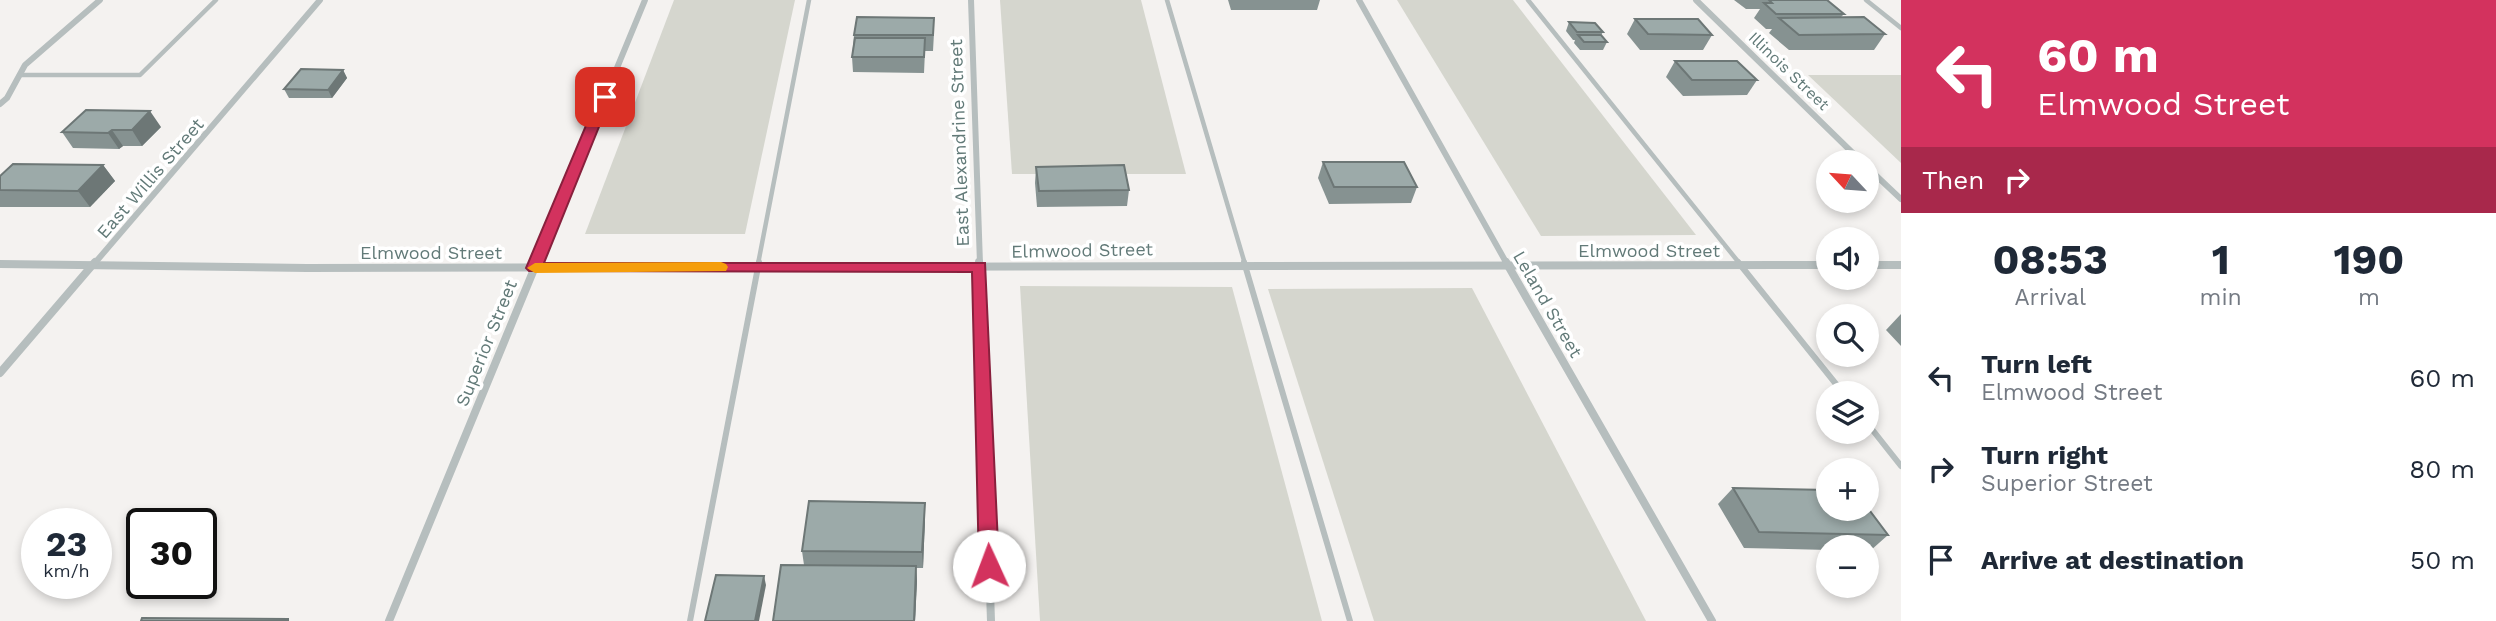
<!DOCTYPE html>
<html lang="en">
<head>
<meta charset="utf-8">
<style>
	body { margin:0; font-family:"Work Sans",sans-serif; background:#f6f6f7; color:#1f2937; height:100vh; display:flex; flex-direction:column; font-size:26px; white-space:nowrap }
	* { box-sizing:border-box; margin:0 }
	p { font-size:23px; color:#747a83 }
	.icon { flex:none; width:38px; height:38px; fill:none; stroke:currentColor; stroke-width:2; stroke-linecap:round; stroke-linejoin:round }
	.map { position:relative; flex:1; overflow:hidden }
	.panel { display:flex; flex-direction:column; background:#fff; width:595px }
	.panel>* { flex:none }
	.hud { background:#d3325e; color:#fff; overflow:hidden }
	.needle { width:46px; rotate:296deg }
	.tools { position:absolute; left:1816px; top:150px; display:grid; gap:14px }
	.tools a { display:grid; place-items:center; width:63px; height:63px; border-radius:50%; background:#fff; box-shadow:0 4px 10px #0003; font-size:35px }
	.speed { position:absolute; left:21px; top:508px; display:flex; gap:14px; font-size:35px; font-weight:700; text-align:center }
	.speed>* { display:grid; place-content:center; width:91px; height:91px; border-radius:50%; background:#fff; box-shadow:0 4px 10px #0003; line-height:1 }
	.speed small { font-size:18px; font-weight:400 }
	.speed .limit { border:4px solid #111; border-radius:10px; background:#fff; color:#111 }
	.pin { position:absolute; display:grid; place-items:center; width:60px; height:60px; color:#fff; margin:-30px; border-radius:14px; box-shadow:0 4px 10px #0006 }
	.me { position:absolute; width:77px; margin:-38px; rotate:358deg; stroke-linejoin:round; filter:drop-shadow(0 0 5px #0008) }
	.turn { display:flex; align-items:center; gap:24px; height:147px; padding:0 21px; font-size:32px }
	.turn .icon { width:91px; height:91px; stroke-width:2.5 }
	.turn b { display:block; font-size:49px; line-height:60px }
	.then { display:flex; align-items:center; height:66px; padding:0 21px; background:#0003; gap:14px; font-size:26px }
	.eta { display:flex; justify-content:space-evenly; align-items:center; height:119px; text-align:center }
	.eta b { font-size:42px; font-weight:700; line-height:49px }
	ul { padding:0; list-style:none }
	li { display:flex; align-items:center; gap:21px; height:91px; padding:0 21px }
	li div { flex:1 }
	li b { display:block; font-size:26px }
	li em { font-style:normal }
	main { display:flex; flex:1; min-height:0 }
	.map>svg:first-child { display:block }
	.green { fill:#d5d6ce }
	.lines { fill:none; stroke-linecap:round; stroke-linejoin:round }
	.service-far1 { stroke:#b6bebe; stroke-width:4.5 }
	.service { stroke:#b6bebe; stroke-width:6 }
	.minor-far1 { stroke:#b6bebe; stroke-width:6 }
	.minor { stroke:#b6bebe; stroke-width:8 }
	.wall { fill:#869291 }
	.shaded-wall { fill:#6d7776 }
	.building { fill:#9caaa9; stroke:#6d7776; stroke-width:2 }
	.route { fill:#d3325e; stroke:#89203d; stroke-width:2 }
	.slow { fill:#f59e0b }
	.labels { text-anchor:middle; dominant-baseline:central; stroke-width:7; stroke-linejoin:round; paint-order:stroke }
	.far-street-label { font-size:16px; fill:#627a78; stroke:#fff }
	.street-label { font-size:18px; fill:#627a78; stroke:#fff }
</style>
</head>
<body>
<main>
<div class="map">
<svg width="1901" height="621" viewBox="0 0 1901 621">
	<rect width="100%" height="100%" fill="#f4f2f0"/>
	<!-- green -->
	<g class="green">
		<polygon points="674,0 795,0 745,234 585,234"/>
		<polygon points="1000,0 1141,0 1186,174 1012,174"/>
		<polygon points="1397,0 1513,0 1696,235 1541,236"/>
		<polygon points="1808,75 1901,75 1901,163"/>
		<polygon points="1020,286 1232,287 1322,621 1040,621"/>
		<polygon points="1472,288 1646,621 1374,621 1268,289"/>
	</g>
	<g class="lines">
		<!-- service-far1 -->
		<g class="service-far1">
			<polyline points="1167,0 1245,264"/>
			<polyline points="1528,0 1740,264"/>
			<polyline points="1866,0 1901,28"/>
			<polyline points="19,75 140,75 216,0"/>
			<polyline points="758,264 809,0"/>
		</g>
		<!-- service -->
		<g class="service">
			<polyline points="1244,262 1350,621"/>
			<polyline points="1738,262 1844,394"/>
			<polyline points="1867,423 1901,466"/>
			<polyline points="690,621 759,262"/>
		</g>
		<!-- minor-far1 -->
		<g class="minor-far1">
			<polyline points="971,0 980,264"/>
			<polyline points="1359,0 1507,264"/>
			<polyline points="1696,0 1863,163"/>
			<polyline points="0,104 7,98 25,65 100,0"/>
			<polyline points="1867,167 1901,199"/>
			<polyline points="94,264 320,0"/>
			<polyline points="536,264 645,0"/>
		</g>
		<!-- minor -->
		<g class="minor">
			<polyline points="979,262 991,621"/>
			<polyline points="1506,262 1712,621"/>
			<polyline points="0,264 307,268 1829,265"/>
			<polyline points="1867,265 1901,265"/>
			<polyline points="0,373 95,262"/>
			<polyline points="389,621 537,262"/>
		</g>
	</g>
	<!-- wall -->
	<g class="wall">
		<polygon points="1228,0 1320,0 1317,10 1231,10"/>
		<polygon points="1734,0 1827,0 1844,14 1841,17 1885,34 1874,50 1789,50 1769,33 1772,29 1766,29 1754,18 1760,9 1746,9"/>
		<polygon points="1635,19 1712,35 1703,50 1640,50 1627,34"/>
		<polygon points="1569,22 1603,32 1601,35 1607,42 1603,50 1580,50 1574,43 1575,40 1573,40 1566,31"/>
		<polygon points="934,33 933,51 925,51 924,73 853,72 852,57 854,35"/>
		<polygon points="1675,61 1757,80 1747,95 1683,96 1666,77"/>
		<polygon points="343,70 347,78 332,98 289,98 284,89"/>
		<polygon points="161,127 142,146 123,146 119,149 73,148 62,132"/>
		<polygon points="1323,162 1417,187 1411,203 1329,204 1318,178"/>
		<polygon points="103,165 115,181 90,207 0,207 0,176"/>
		<polygon points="1036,167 1129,190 1127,206 1037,207 1035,183"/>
		<polygon points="1901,314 1901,346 1886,330"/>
		<polygon points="1733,488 1888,535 1870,551 1867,551 1867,548 1829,548 1829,550 1744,548 1718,504"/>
		<polygon points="925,503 925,519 923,568 916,568 917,581 915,621 773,621 804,565 802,551"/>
	</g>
	<!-- shaded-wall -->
	<g class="shaded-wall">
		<polygon points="343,70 347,78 332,98 328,90"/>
		<polygon points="150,111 161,127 142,146 132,130"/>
		<polygon points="112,130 123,146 119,149 108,133"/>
		<polygon points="103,165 115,181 90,207 78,191"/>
		<polygon points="925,503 925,519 923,568 922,552"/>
		<polygon points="916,566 917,581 915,621 914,621"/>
		<polygon points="764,576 766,585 759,621 755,621"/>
	</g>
	<!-- building -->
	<g class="building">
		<polygon points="1769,0 1827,0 1844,14 1776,14 1764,3 1772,3"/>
		<polygon points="857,17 934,18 933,35 854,35"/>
		<polygon points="1864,17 1885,34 1799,35 1779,18"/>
		<polygon points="1635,19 1698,19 1712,35 1648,34"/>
		<polygon points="1569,22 1595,23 1603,32 1577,32"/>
		<polygon points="1578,35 1601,35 1607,42 1584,42"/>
		<polygon points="855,38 925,38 924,57 852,57"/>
		<polygon points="1675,61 1737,61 1757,80 1692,80"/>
		<polygon points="301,69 343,70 328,90 284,89"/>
		<polygon points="86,110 150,111 132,130 112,130 108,133 62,132"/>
		<polygon points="1323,162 1404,162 1417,187 1334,187"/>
		<polygon points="13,164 103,165 78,191 0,190 0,176"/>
		<polygon points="1124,165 1129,190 1039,191 1036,167"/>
		<polygon points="1733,488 1829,490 1829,509 1867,509 1867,507 1888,535 1759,532"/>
		<polygon points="809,501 925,503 922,552 802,551"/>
		<polygon points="781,565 916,566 914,621 773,621"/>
		<polygon points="716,575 764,576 755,621 705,621"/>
		<polygon points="142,618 288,619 288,621 141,621"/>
	</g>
	<!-- route -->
	<polygon class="route" points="605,94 611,97 544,263 985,263 999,566 996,573 989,575 982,573 979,566 972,272 529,271 526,268 598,97"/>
	<!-- slow -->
	<polygon class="slow" points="721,262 726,264 728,267 726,271 535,273 527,268 535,263"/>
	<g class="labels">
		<!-- far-street labels -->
		<g class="far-street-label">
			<text transform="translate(1789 71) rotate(44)">Illinois Street</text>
		</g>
		<!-- street labels -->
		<g class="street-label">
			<text transform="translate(959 143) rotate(-92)">East Alexandrine Street</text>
			<text transform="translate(150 178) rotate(-49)">East Willis Street</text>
			<text transform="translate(1082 250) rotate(-1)">Elmwood Street</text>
			<text x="1649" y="250">Elmwood Street</text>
			<text x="431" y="252">Elmwood Street</text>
			<text transform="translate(1548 304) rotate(60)">Leland Street</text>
			<text transform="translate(486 343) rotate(-68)">Superior Street</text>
		</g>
	</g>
</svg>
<div class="tools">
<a><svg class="needle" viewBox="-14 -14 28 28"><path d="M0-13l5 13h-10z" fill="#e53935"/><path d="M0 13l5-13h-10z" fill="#747a83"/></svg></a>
<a><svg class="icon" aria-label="sound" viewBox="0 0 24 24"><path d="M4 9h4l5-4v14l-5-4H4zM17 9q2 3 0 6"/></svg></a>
<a><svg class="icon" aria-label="search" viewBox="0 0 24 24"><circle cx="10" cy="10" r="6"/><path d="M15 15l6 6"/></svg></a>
<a><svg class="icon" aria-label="layers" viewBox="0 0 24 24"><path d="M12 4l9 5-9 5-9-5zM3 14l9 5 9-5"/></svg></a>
<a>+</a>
<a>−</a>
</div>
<div class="speed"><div>23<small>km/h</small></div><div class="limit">30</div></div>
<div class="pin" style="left:605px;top:97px;background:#d93025"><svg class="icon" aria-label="arrive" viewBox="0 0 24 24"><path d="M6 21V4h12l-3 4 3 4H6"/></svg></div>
<svg class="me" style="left:989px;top:566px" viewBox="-20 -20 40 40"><circle r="19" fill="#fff"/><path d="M0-13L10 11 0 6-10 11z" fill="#d3325e"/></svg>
</div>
<section class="panel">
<div class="hud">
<div class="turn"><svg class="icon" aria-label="left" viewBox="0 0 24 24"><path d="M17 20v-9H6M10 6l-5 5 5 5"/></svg><div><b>60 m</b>Elmwood Street</div></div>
<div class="then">Then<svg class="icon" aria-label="right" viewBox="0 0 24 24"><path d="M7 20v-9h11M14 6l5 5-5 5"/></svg></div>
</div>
<div class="eta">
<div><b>08:53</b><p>Arrival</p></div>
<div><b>1</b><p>min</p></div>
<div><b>190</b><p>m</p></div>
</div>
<ul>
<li><svg class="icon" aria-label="left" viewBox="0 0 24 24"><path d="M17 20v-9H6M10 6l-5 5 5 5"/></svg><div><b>Turn left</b><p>Elmwood Street</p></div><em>60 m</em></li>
<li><svg class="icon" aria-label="right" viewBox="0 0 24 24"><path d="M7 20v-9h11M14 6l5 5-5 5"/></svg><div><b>Turn right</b><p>Superior Street</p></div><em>80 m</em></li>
<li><svg class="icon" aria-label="arrive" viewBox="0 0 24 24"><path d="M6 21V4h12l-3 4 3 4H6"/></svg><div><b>Arrive at destination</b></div><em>50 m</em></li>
</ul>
</section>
</main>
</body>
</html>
